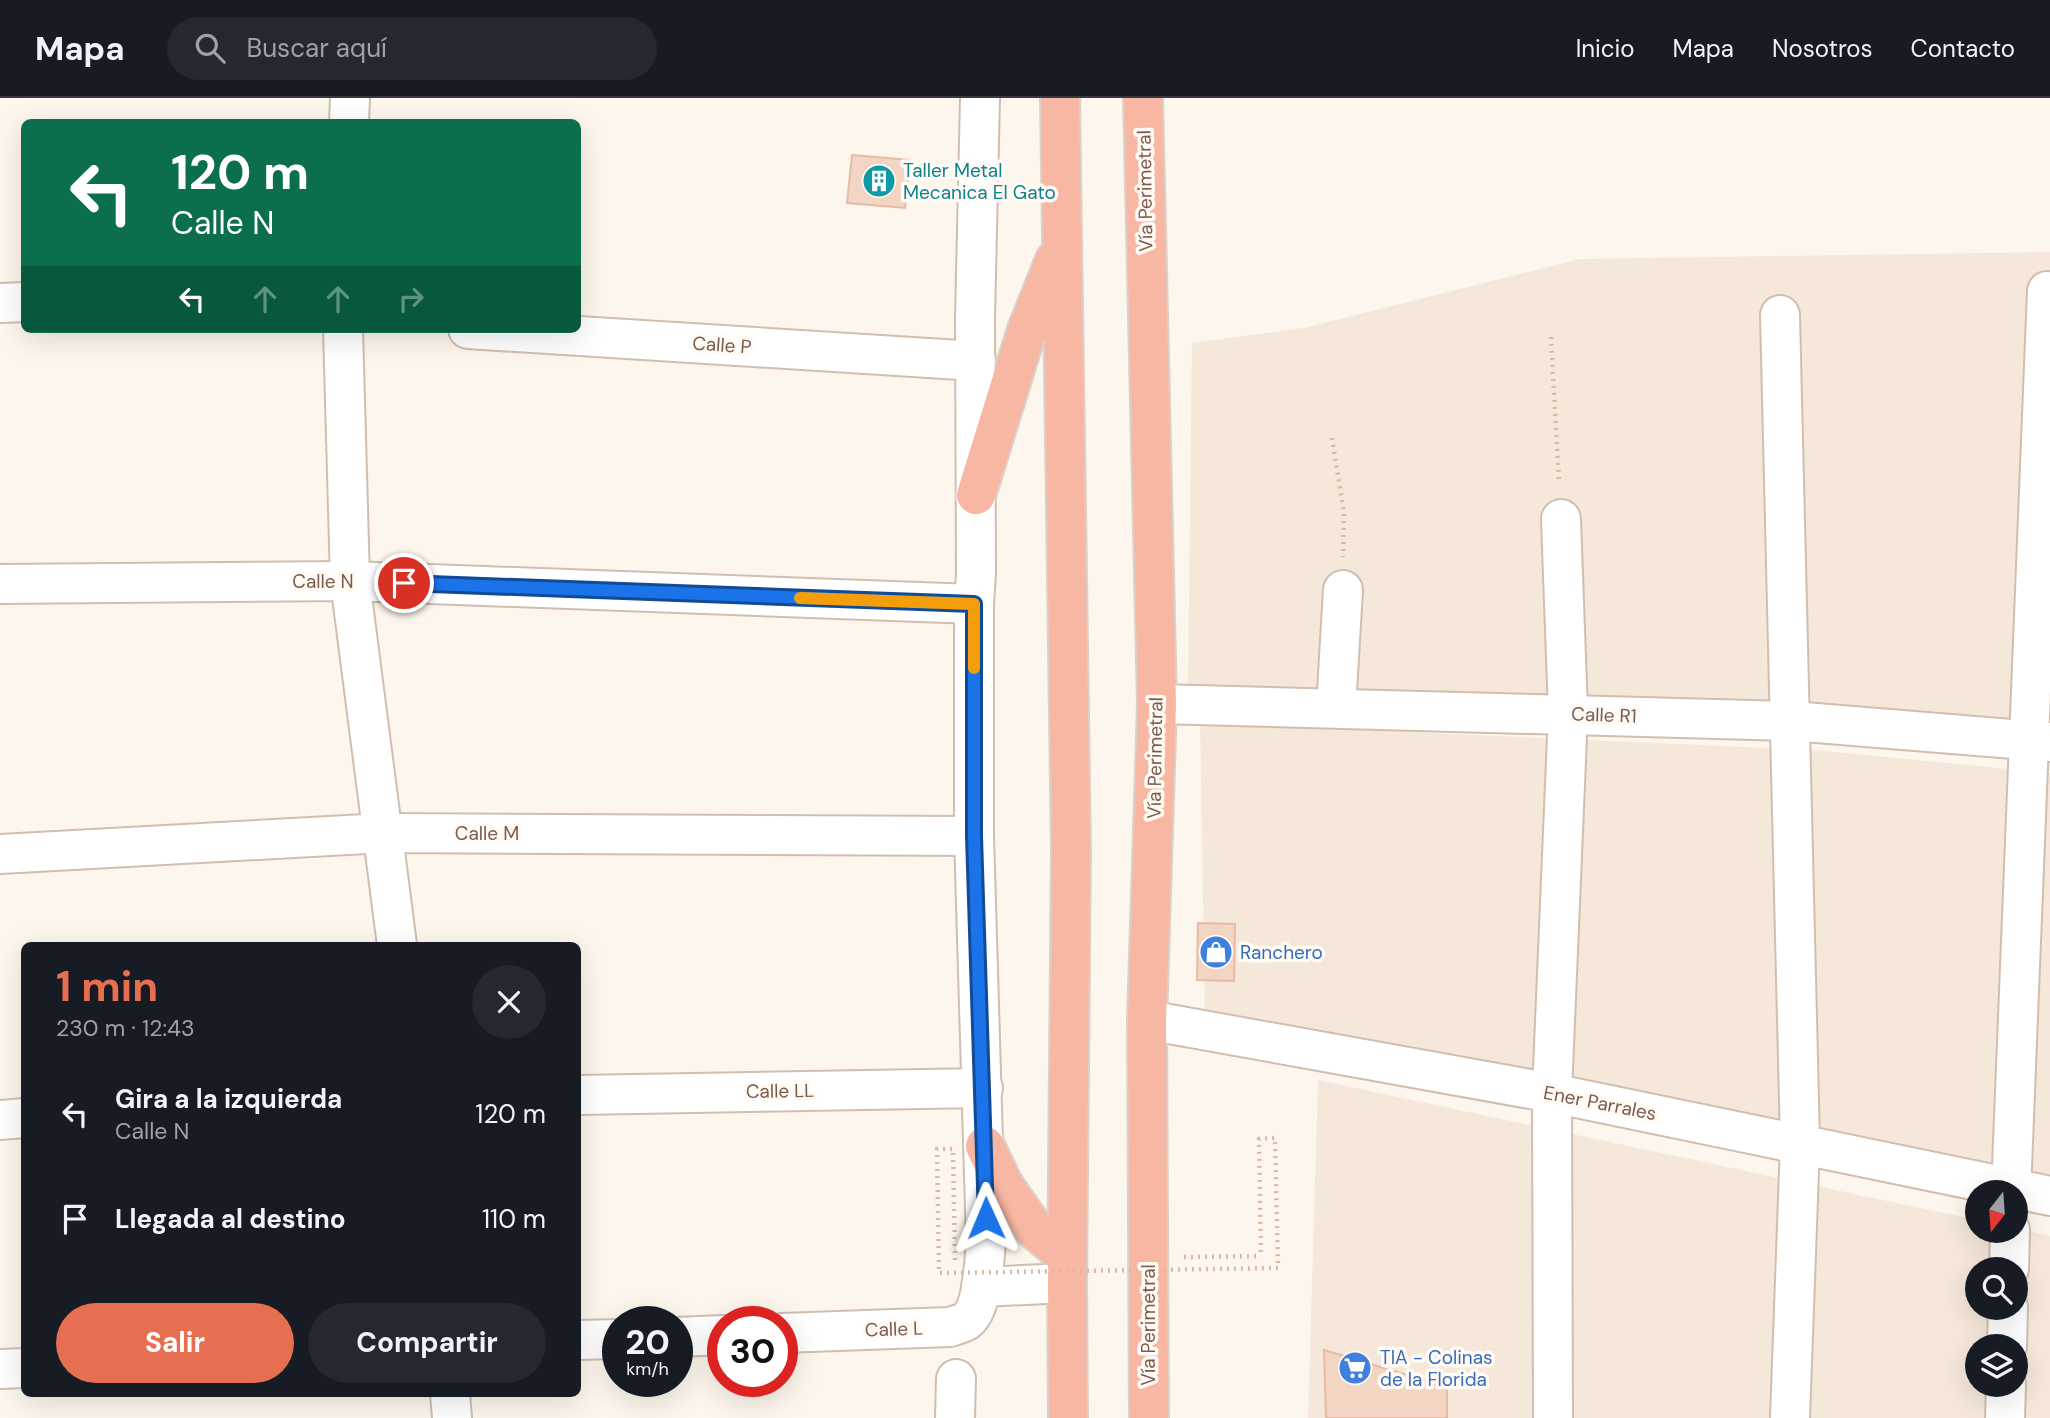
<!DOCTYPE html>
<html lang="es">
<head>
<meta charset="utf-8">
<style>
	body { margin:0; font-family:"DM Sans",sans-serif; background:#242831; color:#f1f3f6; height:100vh; display:flex; flex-direction:column; font-size:26px; white-space:nowrap }
	* { box-sizing:border-box; margin:0 }
	p { font-size:23px; color:#9ea1a6 }
	.icon { flex:none; width:38px; height:38px; fill:none; stroke:currentColor; stroke-width:2; stroke-linecap:round; stroke-linejoin:round }
	.map { position:relative; flex:1; overflow:hidden }
	.panel { position:absolute; left:21px; top:844px; width:560px; height:455px; display:flex; flex-direction:column; background:#171b24; border-radius:10px; box-shadow:0 7px 28px #0002 }
	.panel>* { flex:none }
	.banner { position:absolute; left:21px; top:21px; width:560px; height:214px; border-radius:10px; box-shadow:0 7px 28px #0002; background:#0b6e4f; color:#fff; overflow:hidden }
	.needle { width:46px; rotate:197deg }
	.fabs { position:absolute; left:1965px; top:1082px; display:grid; gap:14px }
	.fabs a { display:grid; place-items:center; width:63px; height:63px; border-radius:50%; background:#171b24; box-shadow:0 7px 28px #0002; font-size:35px }
	.speed { position:absolute; left:602px; top:1208px; display:flex; gap:14px; font-size:35px; font-weight:700; text-align:center }
	.speed>* { display:grid; place-content:center; width:91px; height:91px; border-radius:50%; background:#171b24; box-shadow:0 7px 28px #0002; line-height:1 }
	.speed small { font-size:18px; font-weight:400 }
	.speed .limit { border:10px solid #d22; background:#fff; color:#111 }
	.pin { position:absolute; display:grid; place-items:center; width:60px; height:60px; color:#fff; margin:-30px; border:4px solid #fff; border-radius:50%; box-shadow:0 2px 7px #0007 }
	.me { position:absolute; width:77px; margin:-38px; rotate:359deg; stroke-linejoin:round; filter:drop-shadow(0 0 5px #0008) }
	.turn { display:flex; align-items:center; gap:24px; height:147px; padding:0 35px; font-size:32px }
	.turn .icon { width:91px; height:91px; stroke-width:2.5 }
	.turn b { display:block; font-size:49px; line-height:60px }
	.lanes { display:flex; align-items:center; height:66px; padding:0 35px; background:#0003; justify-content:center; gap:35px; direction:ltr }
	.lanes .off { opacity:.35 }
	.round { display:grid; place-items:center; flex:none; width:74px; height:74px; border-radius:37px; background:#242831 }
	.headline { display:flex; align-items:center; justify-content:space-between; height:119px; padding:0 35px }
	h1 { font-size:42px; font-weight:700; line-height:52px; color:#e76f51 }
	.primary-button { display:flex; gap:14px; margin-top:auto; padding:14px 35px }
	.primary-button a { flex:1; height:80px; border-radius:42px; background:#e76f51; color:#fff; font-size:28px; font-weight:700; line-height:80px; text-align:center }
	.primary-button a+a { background:#242831; color:#f1f3f6 }
	ul { padding:0; list-style:none }
	li { display:flex; align-items:center; gap:21px; height:105px; padding:0 35px }
	li div { flex:1 }
	li b { display:block; font-size:26px }
	li em { font-style:normal }
	header { display:flex; align-items:center; gap:42px; box-sizing:border-box; height:98px; padding:0 35px; background:#171b24; border-bottom:2px solid #363941 }
	header strong { font-size:33px }
	nav { display:flex; gap:38px; margin-inline-start:auto; font-size:24px }
	.search { width:490px; height:63px; background:#242831; display:flex; align-items:center; gap:18px; box-sizing:border-box; padding:0 24px; border-radius:38px; color:#9ea1a6; font-size:26px }
	.map>svg:first-child { display:block }
	.residential { fill:#f5e8da; fill-rule:evenodd }
	.building { fill:#f3d5c3; stroke:#e6bba3; stroke-width:2 }
	.lines { fill:none; stroke-linecap:round; stroke-linejoin:round }
	.minor-casing { stroke:#d1beb0; stroke-width:42 }
	.highway-casing { stroke:#dad1cd; stroke-width:42 }
	.path { stroke:#d9b8a5; stroke-width:4.5; stroke-dasharray:2 5; stroke-linecap:butt }
	.minor { stroke:#fff; stroke-width:38 }
	.highway { stroke:#f7b7a3; stroke-width:38 }
	.path-bridge { stroke:#d9b8a5; stroke-width:4.5; stroke-dasharray:2 5; stroke-linecap:butt }
	.route-casing { stroke:#114b97; stroke-width:18 }
	.route { stroke:#1a73e8; stroke-width:12 }
	.slow { stroke:#f59e0b; stroke-width:12 }
	.labels { text-anchor:middle; dominant-baseline:central; stroke-width:7; stroke-linejoin:round; paint-order:stroke }
	.culture-label { font-size:19px; fill:#0d838f; stroke:#fffaf3; text-anchor:start }
	.street-label { font-size:19px; fill:#7a5c4d; stroke:#fffaf3 }
	.shop-label { font-size:19px; fill:#366cbe; stroke:#fffaf3; text-anchor:start }
</style>
</head>
<body>
<header>
<strong>Mapa</strong>
<div class="search"><svg class="icon" aria-label="search" viewBox="0 0 24 24"><circle cx="10" cy="10" r="6"/><path d="M15 15l6 6"/></svg>Buscar aquí</div>
<nav><a>Inicio</a><a>Mapa</a><a>Nosotros</a><a>Contacto</a></nav>
</header>
<div class="map">
<svg width="2050" height="1320" viewBox="0 0 2050 1320">
	<rect width="100%" height="100%" fill="#fdf6ec"/>
	<!-- residential -->
	<g class="residential">
		<polygon points="2050,154 2050,636 1188,586 1192,245 1304,230 1580,161"/>
		<polygon points="1200,625 1814,652 2050,675 2050,1093 1205,913"/>
		<path d="M1318,982L1977,1122L1978,1132H2016V1130L2050,1138V1320H1308ZM1978,1171H2016V1209H1978ZM1978,1248H2016V1286H1978Z"/>
	</g>
	<!-- building -->
	<g class="building">
		<polygon points="852,57 910,62 905,110 847,105"/>
		<polygon points="1198,825 1235,826 1234,883 1197,882"/>
		<polygon points="1324,1252 1447,1289 1447,1320 1326,1320"/>
	</g>
	<g class="lines">
		<defs>
			<g id="minor">
				<polyline points="349,24 350,0"/>
				<polyline points="0,205 24,204"/>
				<polyline points="1780,217 1800,1045 1790,1320"/>
				<polyline points="343,231 350,483 397,847"/>
				<polyline points="468,231 976,263"/>
				<polyline points="0,486 350,483 974,506"/>
				<polyline points="1157,606 1792,623 2050,644"/>
				<polyline points="1336,610 1343,492"/>
				<polyline points="0,756 384,735 974,738"/>
				<polyline points="1147,922 1552,995 2050,1098"/>
				<polyline points="578,997 983,990"/>
				<polyline points="0,1022 24,1020"/>
				<polyline points="2011,1094 2047,193"/>
				<polyline points="2009,1171 2010,1132"/>
				<polyline points="981,1189 1067,1185"/>
				<path d="M782,1235L950,1229C955,1227 961,1226 966,1223C983,1211 984,1164 986,1144L974,738V506L976,476L975,220L980,0"/>
				<polyline points="677,1239 723,1237"/>
				<polyline points="578,1242 618,1241"/>
				<polyline points="2007,1248 2008,1209"/>
				<polyline points="0,1271 24,1270"/>
				<polyline points="450,1295 452,1320"/>
				<polyline points="955,1320 956,1281"/>
				<polyline points="1553,1320 1552,995 1568,615 1561,421"/>
				<polyline points="2005,1320 2006,1286"/>
			</g>
			<g id="highway">
				<polyline points="1060,0 1071,753 1067,1185 1068,1320"/>
				<polyline points="1143,0 1157,606 1147,922 1149,1320"/>
				<polyline points="976,397 1027,232 1055,162"/>
				<polyline points="985,1048 1003,1086 1035,1132 1067,1159"/>
			</g>
		</defs>
		<!-- minor casing -->
		<use href="#minor" class="minor-casing"/>
		<!-- highway casing -->
		<use href="#highway" class="highway-casing"/>
		<!-- path -->
		<g class="path">
			<polyline points="1551,239 1559,385"/>
			<polyline points="1332,340 1344,415 1343,459"/>
			<polyline points="1184,1159 1261,1158"/>
		</g>
		<!-- minor -->
		<use href="#minor" class="minor"/>
		<!-- highway -->
		<use href="#highway" class="highway"/>
		<!-- path-bridge -->
		<polyline class="path-bridge" points="955,1162 953,1051 937,1051 939,1175 1278,1170 1275,1040 1259,1041 1261,1158"/>
	</g>
	<g class="lines">
		<defs>
			<polyline id="route" points="404,485 974,506 974,738 986,1120"/>
		</defs>
		<!-- route casing -->
		<use href="#route" class="route-casing"/>
		<!-- route -->
		<use href="#route" class="route"/>
		<!-- slow -->
		<polyline class="slow" points="800,500 974,506 974,570"/>
	</g>
	<!-- icons -->
	<defs>
		<symbol id="building-disc" viewBox="-11 -11 22 22"><circle r="9.5" fill="#0f9aa8" stroke="#fffaf3"/><path d="M-4-6H4V6H1V3H-1V6H-4ZM-2.5-4.3h1.7v1.8h-1.7ZM.8-4.3h1.7v1.8H.8ZM-2.5-1h1.7V.8h-1.7ZM.8-1h1.7V.8H.8Z" fill="#fff"/></symbol>
		<symbol id="shop-disc" viewBox="-11 -11 22 22"><circle r="9.5" fill="#3f7fe0" stroke="#fffaf3"/><path d="M-5-2.5h2.3a2.7 3.5 0 0 1 5.4 0H5L5.5 6h-11ZM-1.5-2.5h3a1.5 2.3 0 0 0-3 0Z" fill="#fff"/></symbol>
		<symbol id="supermarket-disc" viewBox="-11 -11 22 22"><circle r="9.5" fill="#3f7fe0" stroke="#fffaf3"/><path d="M-6-5.5h2.5l.6 2H6L4.5 2H-2.5L-4.4-4H-6ZM-1.5 3.2a1.3 1.3 0 1 0 .1 0ZM3 3.2a1.3 1.3 0 1 0 .1 0Z" fill="#fff"/></symbol>
	</defs>
	<g fill-rule="evenodd">
		<use href="#building-disc" x="860" y="64" width="38" height="38"/>
		<use href="#shop-disc" x="1197" y="835" width="38" height="38"/>
		<use href="#supermarket-disc" x="1336" y="1251" width="38" height="38"/>
	</g>
	<g class="labels">
		<!-- culture labels -->
		<g class="culture-label">
			<text x="903" y="72">Taller Metal<tspan x="903" dy="22">Mecanica El Gato</tspan></text>
		</g>
		<!-- street labels -->
		<g class="street-label">
			<text transform="translate(1145 93) rotate(-91)">Vía Perimetral</text>
			<text transform="translate(722 247) rotate(4)">Calle P</text>
			<text x="323" y="483">Calle N</text>
			<text transform="translate(1604 617) rotate(2)">Calle R1</text>
			<text transform="translate(1155 660) rotate(-89)">Vía Perimetral</text>
			<text x="487" y="735">Calle M</text>
			<text transform="translate(780 993) rotate(-1)">Calle LL</text>
			<text transform="translate(1600 1005) rotate(11)">Ener Parrales</text>
			<text transform="translate(1148 1227) rotate(-90)">Vía Perimetral</text>
			<text transform="translate(894 1231) rotate(-2)">Calle L</text>
		</g>
		<!-- shop labels -->
		<g class="shop-label">
			<text x="1240" y="854">Ranchero</text>
			<text x="1380" y="1259">TIA - Colinas<tspan x="1380" dy="22">de la Florida</tspan></text>
		</g>
	</g>
</svg>
<div class="fabs">
<a><svg class="needle" viewBox="-14 -14 28 28"><path d="M0-13l5 13h-10z" fill="#e53935"/><path d="M0 13l5-13h-10z" fill="#9ea1a6"/></svg></a>
<a><svg class="icon" aria-label="search" viewBox="0 0 24 24"><circle cx="10" cy="10" r="6"/><path d="M15 15l6 6"/></svg></a>
<a><svg class="icon" aria-label="layers" viewBox="0 0 24 24"><path d="M12 4l9 5-9 5-9-5zM3 14l9 5 9-5"/></svg></a>
</div>
<div class="speed"><div>20<small>km/h</small></div><div class="limit">30</div></div>
<div class="pin" style="left:404px;top:485px;background:#d93025"><svg class="icon" aria-label="arrive" viewBox="0 0 24 24"><path d="M6 21V4h12l-3 4 3 4H6"/></svg></div>
<svg class="me" style="left:986px;top:1120px" viewBox="-20 -20 40 40"><path d="M0-17L14 15 0 8-14 15z" fill="#1a73e8" stroke="#fff" stroke-width="4"/></svg>
<div class="banner">
<div class="turn"><svg class="icon" aria-label="left" viewBox="0 0 24 24"><path d="M17 20v-9H6M10 6l-5 5 5 5"/></svg><div><b>120 m</b>Calle N</div></div>
<div class="lanes"><svg class="icon" aria-label="left" viewBox="0 0 24 24"><path d="M17 20v-9H6M10 6l-5 5 5 5"/></svg><svg class="icon off" aria-label="ahead" viewBox="0 0 24 24"><path d="M12 20V5M6 11l6-6 6 6"/></svg><svg class="icon off" aria-label="ahead" viewBox="0 0 24 24"><path d="M12 20V5M6 11l6-6 6 6"/></svg><svg class="icon off" aria-label="right" viewBox="0 0 24 24"><path d="M7 20v-9h11M14 6l5 5-5 5"/></svg></div>
</div>
<section class="panel">
<div class="headline"><div><h1>1 min</h1><p>230 m · 12:43</p></div><a class="round"><svg class="icon" aria-label="close" viewBox="0 0 24 24"><path d="M6 6l12 12M18 6L6 18"/></svg></a></div>
<ul>
<li><svg class="icon" aria-label="left" viewBox="0 0 24 24"><path d="M17 20v-9H6M10 6l-5 5 5 5"/></svg><div><b>Gira a la izquierda</b><p>Calle N</p></div><em>120 m</em></li>
<li><svg class="icon" aria-label="arrive" viewBox="0 0 24 24"><path d="M6 21V4h12l-3 4 3 4H6"/></svg><div><b>Llegada al destino</b></div><em>110 m</em></li>
</ul>
<div class="primary-button"><a>Salir</a><a>Compartir</a></div>
</section>
</div>
</body>
</html>
